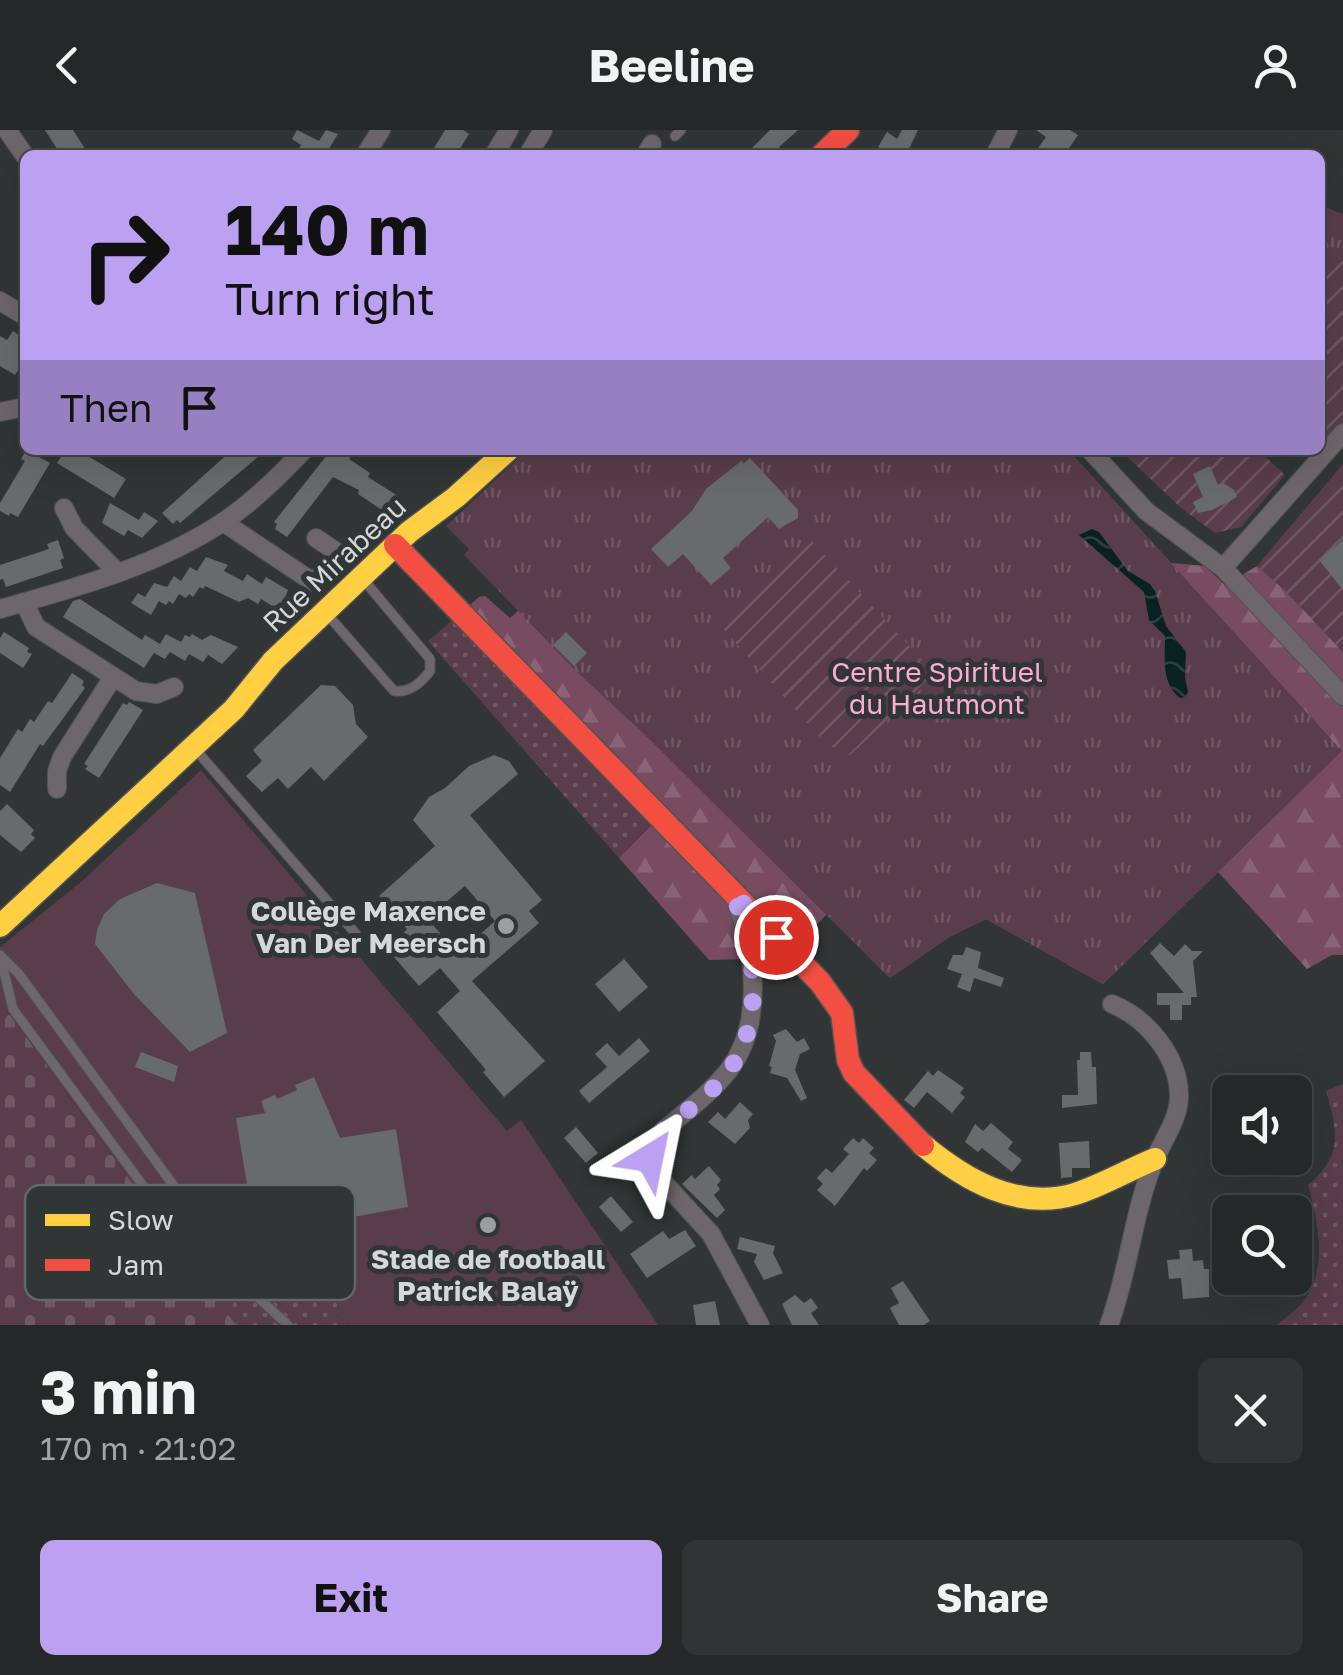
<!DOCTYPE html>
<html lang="en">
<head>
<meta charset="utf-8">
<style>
	body { margin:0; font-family:"Golos Text",sans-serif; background:#313434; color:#f1f3f6; height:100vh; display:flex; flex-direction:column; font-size:38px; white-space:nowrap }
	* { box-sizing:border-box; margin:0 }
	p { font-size:32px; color:#a3a6a8 }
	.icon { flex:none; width:55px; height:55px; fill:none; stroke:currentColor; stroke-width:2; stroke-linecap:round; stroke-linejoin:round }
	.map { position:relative; height:1195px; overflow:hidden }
	.sheet { display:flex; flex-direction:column; background:#252828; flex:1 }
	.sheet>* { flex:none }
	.guide { position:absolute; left:20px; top:20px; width:1305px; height:305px; border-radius:15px; box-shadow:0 10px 40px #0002,0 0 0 2px #424445; background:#bca0f2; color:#111; overflow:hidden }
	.controls { position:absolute; left:1212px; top:945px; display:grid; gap:20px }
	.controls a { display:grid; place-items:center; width:100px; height:100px; border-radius:15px; background:#252828; box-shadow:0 10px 40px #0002,0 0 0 2px #424445; font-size:50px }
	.pin { position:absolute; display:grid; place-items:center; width:85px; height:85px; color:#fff; margin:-42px; border:5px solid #fff; border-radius:50%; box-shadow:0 2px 10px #0007 }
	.me { position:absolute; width:110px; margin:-55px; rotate:35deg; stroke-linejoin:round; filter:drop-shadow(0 0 8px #0008) }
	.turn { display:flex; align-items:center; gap:35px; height:210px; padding:0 40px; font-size:45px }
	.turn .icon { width:130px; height:130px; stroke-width:2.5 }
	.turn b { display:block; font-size:70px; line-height:85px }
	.then { display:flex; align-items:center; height:95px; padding:0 40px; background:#0003; gap:20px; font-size:38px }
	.round { display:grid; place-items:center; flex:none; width:105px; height:105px; border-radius:15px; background:#313434 }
	.headline { display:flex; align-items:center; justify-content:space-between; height:170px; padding:0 40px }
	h1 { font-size:60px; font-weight:700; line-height:75px }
	.action { display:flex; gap:20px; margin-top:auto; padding:20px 40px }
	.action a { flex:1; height:115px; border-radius:15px; background:#bca0f2; color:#111; font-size:40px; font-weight:700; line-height:115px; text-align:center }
	.action a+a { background:#313434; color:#f1f3f6 }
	header { display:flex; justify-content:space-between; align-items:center; height:130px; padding:0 40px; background:#252828; font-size:45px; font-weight:700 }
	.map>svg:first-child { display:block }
	.grass { fill:url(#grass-dots) }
	.forest { fill:url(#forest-firs) }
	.cemetery { fill:url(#cemetery-stones) }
	.park { fill:url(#park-tufts) }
	.garden { fill:url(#garden-furrows) }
	.pitch { fill:#593d4a }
	.water { fill:url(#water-waves) }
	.building { fill:#686b6b; fill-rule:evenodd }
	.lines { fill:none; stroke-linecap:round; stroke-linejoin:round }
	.lane-casing { stroke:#4f5252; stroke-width:11 }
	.street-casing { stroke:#4f5252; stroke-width:20 }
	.slow-casing { stroke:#4f5252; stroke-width:25 }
	.jam-casing { stroke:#4f5252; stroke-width:25 }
	.lane { stroke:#6d666a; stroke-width:9 }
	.street { stroke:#6d666a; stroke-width:18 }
	.slow { stroke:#ffcf43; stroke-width:22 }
	.jam { stroke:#f24e42; stroke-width:22 }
	.route { stroke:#bca0f2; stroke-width:18; stroke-dasharray:0 32.4 }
	.poi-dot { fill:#9c9f9f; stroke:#303636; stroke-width:4 }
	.labels { text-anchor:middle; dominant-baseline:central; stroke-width:10; stroke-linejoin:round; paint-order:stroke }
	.street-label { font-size:28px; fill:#d5d8d8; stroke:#303636 }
	.park-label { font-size:28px; fill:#feaad1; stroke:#303636 }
	.poi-label { font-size:28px; font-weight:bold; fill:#d5d8d8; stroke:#303636; text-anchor:end }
	.key { fill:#303636; stroke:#626767; stroke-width:2.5 }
	.key-label { font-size:28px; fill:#d5d8d8 }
</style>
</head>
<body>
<header><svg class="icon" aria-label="back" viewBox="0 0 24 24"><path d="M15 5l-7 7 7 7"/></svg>Beeline<svg class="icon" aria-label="person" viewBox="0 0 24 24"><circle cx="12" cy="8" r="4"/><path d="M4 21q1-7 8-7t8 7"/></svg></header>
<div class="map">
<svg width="1343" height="1195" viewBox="0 0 1343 1195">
	<defs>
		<pattern id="grass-dots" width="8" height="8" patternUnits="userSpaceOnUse" patternTransform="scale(2.5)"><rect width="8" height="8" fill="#593d4a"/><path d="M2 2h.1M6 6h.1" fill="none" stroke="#705863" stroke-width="1.8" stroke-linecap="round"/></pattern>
		<pattern id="forest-firs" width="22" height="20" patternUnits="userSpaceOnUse" patternTransform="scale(2.5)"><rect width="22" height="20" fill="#784b60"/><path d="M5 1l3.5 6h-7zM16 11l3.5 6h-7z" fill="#8a6476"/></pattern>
		<pattern id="cemetery-stones" width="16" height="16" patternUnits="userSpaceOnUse" patternTransform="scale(2.5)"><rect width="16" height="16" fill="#593d4a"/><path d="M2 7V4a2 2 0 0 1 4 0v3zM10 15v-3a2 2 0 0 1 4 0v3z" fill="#705863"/></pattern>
		<pattern id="park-tufts" width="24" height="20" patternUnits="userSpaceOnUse" patternTransform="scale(2.5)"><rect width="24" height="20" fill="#593d4a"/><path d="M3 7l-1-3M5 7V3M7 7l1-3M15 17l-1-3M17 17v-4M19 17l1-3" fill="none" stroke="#705863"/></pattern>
		<pattern id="garden-furrows" width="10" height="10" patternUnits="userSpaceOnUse" patternTransform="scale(2.5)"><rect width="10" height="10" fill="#593d4a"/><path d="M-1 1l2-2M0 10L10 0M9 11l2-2" fill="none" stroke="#705863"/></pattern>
		<pattern id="water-waves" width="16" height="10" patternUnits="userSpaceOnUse" patternTransform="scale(2.5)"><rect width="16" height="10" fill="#092120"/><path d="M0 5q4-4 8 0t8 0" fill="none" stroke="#2c4040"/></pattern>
	</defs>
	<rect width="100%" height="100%" fill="#313535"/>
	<!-- grass -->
	<g class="grass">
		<polygon points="454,489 652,693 619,728 428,511"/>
		<path d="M1343,954V1195H1277C1285,1188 1295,1181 1302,1173C1329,1142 1318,1091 1308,1055C1343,1026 1338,1002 1326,961Z"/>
		<polygon points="297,1105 349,1195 236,1195 203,1150 245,1114"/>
	</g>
	<!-- forest -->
	<polygon class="forest" points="1068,320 1171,433 1205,436 1225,455 1257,436 1285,460 1343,522 1343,825 1332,825 1307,839 1218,742 1103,854 986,789 949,807 890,848 827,784 784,828 709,830 619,728 652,694 454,489 479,467 485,466 510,488 519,480 577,541"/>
	<!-- cemetery -->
	<polygon class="cemetery" points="0,871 203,1150 236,1195 0,1195"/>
	<!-- park -->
	<g class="park">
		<polygon points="1320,75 1343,84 1343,131 1320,134"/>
		<polygon points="527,320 1068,320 1342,621 1103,854 986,789 949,807 890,848 643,603 577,542 464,425 469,419 446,396"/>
	</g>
	<!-- garden -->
	<g class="garden">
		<polygon points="1343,131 1343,294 1320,321 1320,134"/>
		<polygon points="1120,320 1258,320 1285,345 1241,397 1215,403 1181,378"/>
		<polygon points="1343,334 1343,522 1285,460 1257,436"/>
		<polygon points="812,411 936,545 850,625 826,614 718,493"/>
	</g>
	<!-- pitch -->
	<polygon class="pitch" points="201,640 507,1001 521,990 658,1195 349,1195 296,1105 245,1114 203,1150 0,871 0,817 81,752"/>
	<!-- water -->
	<path class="water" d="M1092,399L1099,402L1128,441L1150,454L1155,461L1166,496L1186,522L1185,548L1188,562L1185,567L1180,568C1161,553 1165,528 1165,506L1149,490L1144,462L1079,405Z"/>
	<!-- building -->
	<g class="building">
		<polygon points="45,0 73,0 89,25 61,25"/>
		<polygon points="297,0 319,11 326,0 338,4 325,25 295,25 301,15 292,9"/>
		<polygon points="445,0 463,0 469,4 456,25 430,25"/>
		<polygon points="770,0 798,0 779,17 787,25 757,25 751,19"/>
		<polygon points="902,0 918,0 906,25 893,25 878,17 887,2 897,9"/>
		<polygon points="1036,0 1070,0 1078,5 1067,21 1062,18 1058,25 1033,25 1046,7"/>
		<polygon points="13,201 25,209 25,229 15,245 0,236 0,206 7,210"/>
		<polygon points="26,320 50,333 18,387 10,383 9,386 0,381 0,373 25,331 21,329"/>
		<polygon points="66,320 78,320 126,349 114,368 57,333"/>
		<polygon points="232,320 266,320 180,393 177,390 173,394 162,383"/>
		<polygon points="331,320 355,320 349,329 370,343 368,347 398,366 389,380 385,377 382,380 358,364 359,360 333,347 287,407 275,399 277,394 274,392"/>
		<polygon points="750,328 798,380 798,388 779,399 768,387 723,428 731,438 711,455 683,424 668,437 651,419 692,381 706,359 741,331 744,333"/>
		<polygon points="1210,336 1218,355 1223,353 1234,360 1237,367 1212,380 1198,383 1193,372 1203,367 1193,344"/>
		<polygon points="110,373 139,390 144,382 158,391 142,408 128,400 124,406 102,393"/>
		<polygon points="58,410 64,428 60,430 63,438 6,457 3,449 0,450 0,435 49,419 47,414"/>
		<polygon points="1343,410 1343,460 1319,430"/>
		<polygon points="206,427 228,435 224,441 243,451 247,444 262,454 266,447 288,460 280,481 261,469 258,474 248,468 239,472 205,456 203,459 200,457 193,467 189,464 186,468 179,464 173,474 169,471 166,475 159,471 151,485 131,473 138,463 145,467 154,453 167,457 174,446 181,451 190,437 197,441"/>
		<polygon points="80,469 142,510 145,505 160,514 166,504 181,512 185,505 190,507 192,504 202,510 211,505 238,517 222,534 208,525 203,532 189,524 185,531 170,522 165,529 154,523 144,538 63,487 73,471"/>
		<polygon points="4,502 29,518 27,522 32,524 23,538 0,523 0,508"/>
		<polygon points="566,502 587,523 574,536 553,515"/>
		<polygon points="72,543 84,551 82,555 85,558 43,616 40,614 10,662 0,655 0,628 18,599 22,602 30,589 34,592 48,571 52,573"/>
		<polygon points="321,555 335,556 353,575 356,594 368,607 324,651 311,637 288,659 278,648 262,662 246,646 262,631 253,620"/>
		<polygon points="129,572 143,580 99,648 85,639 88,636 84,634 123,573 127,575"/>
		<path d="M494,625L509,631L518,644L470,685L542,770L529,781L539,793L472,851L545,931L504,967L483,942L486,940L437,882L460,861L440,838L419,856L388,820L407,799L379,766L435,716L413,690L429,667L445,658L469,636ZM465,756L495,791L458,824L427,788Z"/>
		<polygon points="7,674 34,700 31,704 35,708 21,722 0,705 0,681"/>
		<polygon points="157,753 195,763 227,903 190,922 134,864 95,814 97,800 104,784 120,769"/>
		<polygon points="1160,813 1174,826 1185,814 1192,821 1203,821 1193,831 1197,867 1191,867 1191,875 1182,875 1182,890 1170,890 1170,875 1157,875 1157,863 1184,863 1150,823"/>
		<polygon points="966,817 981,822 978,838 1004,848 1001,857 974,848 970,862 957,857 962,844 947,839 953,825 963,825"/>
		<polygon points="624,829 648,857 619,882 595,854"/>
		<polygon points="786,899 797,912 804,908 810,919 800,924 795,940 807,968 801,971 787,948 770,943 772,937 769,936 776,911 773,905"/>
		<polygon points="639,908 650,921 589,973 579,961 607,937 595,924 607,913 619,926"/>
		<polygon points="141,922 178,936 174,952 135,937"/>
		<polygon points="1080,922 1091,922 1092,937 1096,937 1097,974 1062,978 1062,965 1078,965 1077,930 1080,930"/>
		<polygon points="938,940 964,958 960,963 965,967 952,983 927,962 914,978 904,970 928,941 933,946"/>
		<polygon points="314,947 340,1008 396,999 408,1077 342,1089 343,1096 326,1099 324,1092 255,1103 236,988 265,983 261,971 275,965 277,969 297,960 295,955"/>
		<polygon points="740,972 753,984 748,990 750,998 735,1014 708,992 718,982 725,989"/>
		<polygon points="991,993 1013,1012 1008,1019 1022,1030 1012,1042 982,1018 978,1022 965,1012 975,994 983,1001"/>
		<polygon points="576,997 598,1023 586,1033 564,1008"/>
		<polygon points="853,1008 859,1013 863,1008 874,1018 869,1023 877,1030 867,1041 864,1038 835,1076 817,1060 823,1054 817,1048 826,1038 832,1043 849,1024 843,1019"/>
		<polygon points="1089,1011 1090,1038 1072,1038 1072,1047 1061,1048 1059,1013"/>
		<polygon points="709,1036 721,1050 717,1055 720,1059 714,1065 725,1080 717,1088 682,1054 692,1045 695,1049"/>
		<polygon points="611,1066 633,1092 621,1102 599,1077"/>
		<polygon points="685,1100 696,1116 647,1148 630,1124 663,1101 669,1109"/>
		<polygon points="740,1107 775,1116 773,1123 783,1143 764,1150 754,1132 757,1124 737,1119"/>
		<polygon points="1192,1119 1193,1131 1203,1130 1204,1139 1209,1139 1209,1167 1183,1169 1181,1148 1169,1149 1167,1130 1180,1129 1179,1120"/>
		<polygon points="903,1151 930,1191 924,1195 899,1195 890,1178 899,1173 891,1158"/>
		<polygon points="795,1165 804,1173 811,1168 818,1178 811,1183 819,1195 792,1195 782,1174"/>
		<polygon points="715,1171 720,1195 696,1195 693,1175"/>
	</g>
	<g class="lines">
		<defs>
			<g id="lane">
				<polyline points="675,6 681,0"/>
				<path d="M327,484L394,561C410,563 421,553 430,541V529L362,448"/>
				<polyline points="195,619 356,804"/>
				<polygon points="0,825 19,844 212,1108 177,1102 13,879"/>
				<polyline points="198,1106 216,1129 288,1195"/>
			</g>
			<g id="street">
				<polyline points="7,0 25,26"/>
				<polyline points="365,25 381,0"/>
				<polyline points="494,25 509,0"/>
				<polyline points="528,25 543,0"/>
				<polyline points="645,25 652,14"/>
				<polyline points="995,25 1008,0"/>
				<polyline points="0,171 25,186"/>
				<polyline points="0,282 25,277"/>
				<polyline points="1090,320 1146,381 1223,438 1343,566"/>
				<polyline points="64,378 74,398 117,442"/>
				<polyline points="223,392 313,452 341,425 316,408"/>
				<polyline points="1223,438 1343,303"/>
				<polyline points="24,472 36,497 136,561 157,564 174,557"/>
				<path d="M0,479C75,458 157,436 223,392C253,372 279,346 304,320"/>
				<polyline points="57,659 57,641 62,627 113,547"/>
				<path d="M734,767C755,818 765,894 728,941C709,965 681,985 658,1005L650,1021L654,1042L711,1104L760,1195"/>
				<path d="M1109,1195C1129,1141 1133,1082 1155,1029C1164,1008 1180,987 1179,964C1178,926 1147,888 1112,874"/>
			</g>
			<g id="slow">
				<polyline points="0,796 234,579 273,531 409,402 456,367 508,320"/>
				<path d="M923,1015C965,1050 1018,1081 1075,1064C1103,1055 1128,1040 1155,1029"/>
			</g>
			<g id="jam">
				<polyline points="822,25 848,0"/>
				<polyline points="395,415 820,852 842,883 848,930 854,943 923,1015"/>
			</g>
		</defs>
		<!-- lane casing -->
		<use href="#lane" class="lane-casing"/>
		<!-- street casing -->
		<use href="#street" class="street-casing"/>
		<!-- slow casing -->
		<use href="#slow" class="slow-casing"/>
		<!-- jam casing -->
		<use href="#jam" class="jam-casing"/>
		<!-- lane -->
		<use href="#lane" class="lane"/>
		<!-- street -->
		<use href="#street" class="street"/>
		<!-- slow -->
		<use href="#slow" class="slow"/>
		<!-- jam -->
		<use href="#jam" class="jam"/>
	</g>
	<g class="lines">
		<!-- route -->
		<path class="route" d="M650,1028L652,1014L658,1005C682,984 714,963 732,936C765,886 755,813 732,762L776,807"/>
	</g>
	<!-- markers -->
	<g class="poi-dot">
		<circle cx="506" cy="796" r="10"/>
		<circle cx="488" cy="1095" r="10"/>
	</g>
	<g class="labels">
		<!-- street labels -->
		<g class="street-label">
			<text transform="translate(334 434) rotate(-43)">Rue Mirabeau</text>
		</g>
		<!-- park labels -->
		<g class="park-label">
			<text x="937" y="541">Centre Spirituel<tspan x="937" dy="32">du Hautmont</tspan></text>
		</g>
		<!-- poi labels -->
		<g class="poi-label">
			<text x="486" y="780">Collège Maxence<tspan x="486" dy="32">Van Der Meersch</tspan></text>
			<text x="488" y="1128" text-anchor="middle">Stade de football<tspan x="488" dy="32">Patrick Balaÿ</tspan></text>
		</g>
	</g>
	<!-- legend -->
	<rect x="25" y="1055" width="330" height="115" rx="15" class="key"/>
	<rect x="45" y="1084" width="45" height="12" fill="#ffcf43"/>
	<rect x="45" y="1129" width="45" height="12" fill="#f24e42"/>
	<g class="key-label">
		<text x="108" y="1100">Slow</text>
		<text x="108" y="1145">Jam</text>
	</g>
</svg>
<div class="controls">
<a><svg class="icon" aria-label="sound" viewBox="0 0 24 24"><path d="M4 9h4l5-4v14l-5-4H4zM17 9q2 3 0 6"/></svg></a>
<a><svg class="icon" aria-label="search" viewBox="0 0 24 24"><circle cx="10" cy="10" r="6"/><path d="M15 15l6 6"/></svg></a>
</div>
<div class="pin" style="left:776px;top:807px;background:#d93025"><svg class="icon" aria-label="arrive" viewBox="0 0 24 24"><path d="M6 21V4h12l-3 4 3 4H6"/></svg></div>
<svg class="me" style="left:650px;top:1028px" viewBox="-20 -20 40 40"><path d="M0-17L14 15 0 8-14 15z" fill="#bca0f2" stroke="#fff" stroke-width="4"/></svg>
<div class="guide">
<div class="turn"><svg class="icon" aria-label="right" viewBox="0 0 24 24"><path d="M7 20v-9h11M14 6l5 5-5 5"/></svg><div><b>140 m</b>Turn right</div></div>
<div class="then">Then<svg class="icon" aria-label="arrive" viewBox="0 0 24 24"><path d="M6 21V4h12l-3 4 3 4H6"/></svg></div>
</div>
</div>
<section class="sheet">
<div class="headline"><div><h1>3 min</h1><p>170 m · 21:02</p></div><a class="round"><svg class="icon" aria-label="close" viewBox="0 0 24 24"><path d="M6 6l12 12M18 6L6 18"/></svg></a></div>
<div class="action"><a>Exit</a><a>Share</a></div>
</section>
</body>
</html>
